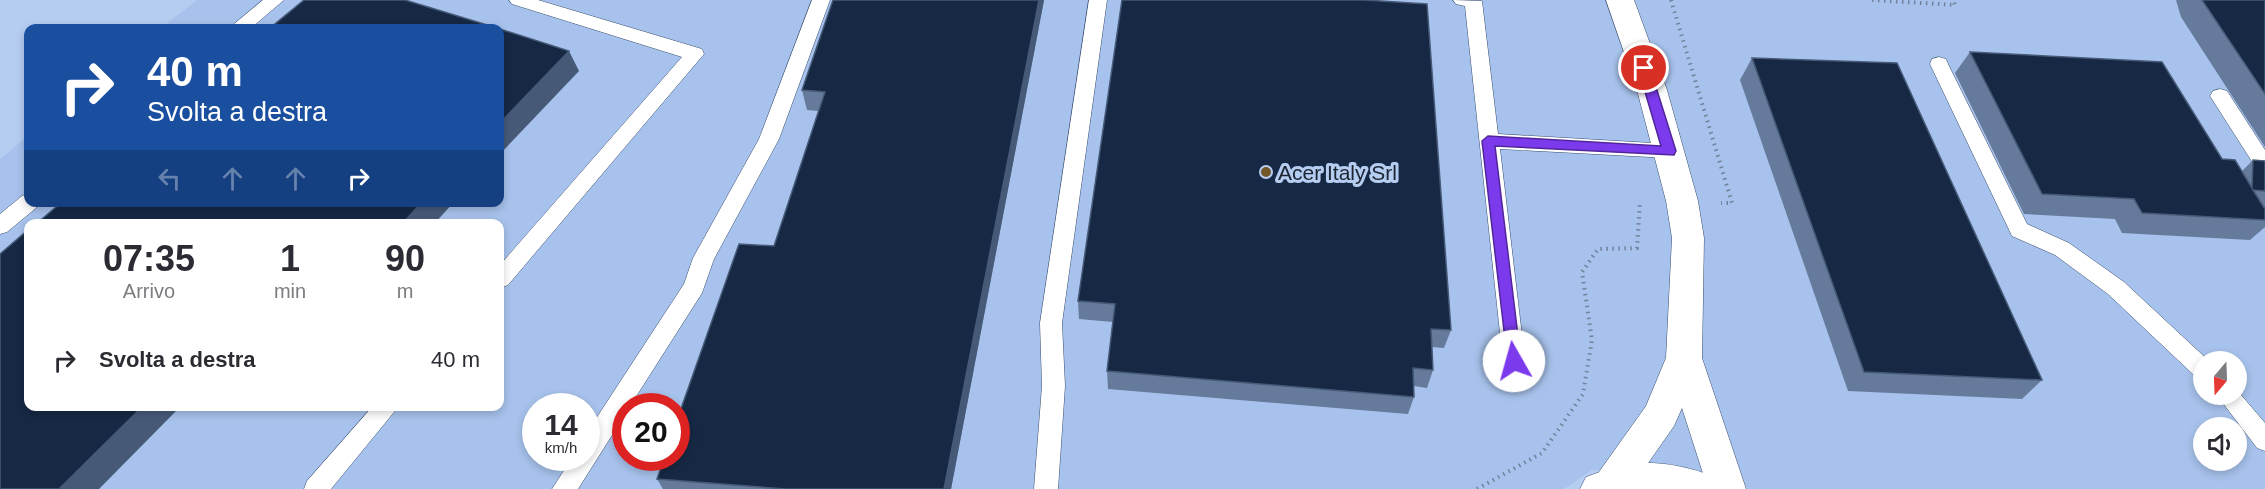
<!DOCTYPE html>
<html lang="it">
<head>
<meta charset="utf-8">
<style>
	body { margin:0; font-family:Helvetica,sans-serif; background:#f2f2f3; color:#2b2b33; height:100vh; display:flex; flex-direction:column; font-size:22px; white-space:nowrap }
	* { box-sizing:border-box; margin:0 }
	p { font-size:20px; color:#7c7c81 }
	.icon { flex:none; width:33px; height:33px; fill:none; stroke:currentColor; stroke-width:2; stroke-linecap:round; stroke-linejoin:round }
	.map { position:relative; flex:1; overflow:hidden }
	.details { position:absolute; left:24px; top:219px; width:480px; height:192px; display:flex; flex-direction:column; background:#fff; border-radius:12px; box-shadow:0 3px 9px #0003 }
	.details>* { flex:none }
	.banner { position:absolute; left:24px; top:24px; width:480px; height:183px; border-radius:12px; box-shadow:0 3px 9px #0003; background:#1a4fa0; color:#fff; overflow:hidden }
	.needle { width:39px; rotate:199deg }
	.tools { position:absolute; left:2193px; top:351px; display:grid; gap:12px }
	.tools a { display:grid; place-items:center; width:54px; height:54px; border-radius:50%; background:#fff; box-shadow:0 3px 9px #0003; font-size:30px }
	.speed { position:absolute; left:522px; top:393px; display:flex; gap:12px; font-size:30px; font-weight:700; text-align:center }
	.speed>* { display:grid; place-content:center; width:78px; height:78px; border-radius:50%; background:#fff; box-shadow:0 3px 9px #0003; line-height:1 }
	.speed small { font-size:15px; font-weight:400 }
	.speed .limit { border:9px solid #d22; background:#fff; color:#111 }
	.pin { position:absolute; display:grid; place-items:center; width:51px; height:51px; color:#fff; margin:-26px; border:3px solid #fff; border-radius:50%; box-shadow:0 2px 6px #0007 }
	.me { position:absolute; width:66px; margin:-33px; rotate:353deg; stroke-linejoin:round; filter:drop-shadow(0 0 4px #0008) }
	.turn { display:flex; align-items:center; gap:21px; height:126px; padding:0 24px; font-size:27px }
	.turn .icon { width:78px; height:78px; stroke-width:2.5 }
	.turn b { display:block; font-size:42px; line-height:51px }
	.lanes { display:flex; align-items:center; height:57px; padding:0 24px; background:#0003; justify-content:center; gap:30px; direction:ltr }
	.lanes .off { opacity:.35 }
	.eta { display:flex; justify-content:space-evenly; align-items:center; height:102px; text-align:center }
	.eta b { font-size:36px; font-weight:600; line-height:42px }
	ul { padding:0; list-style:none }
	li { display:flex; align-items:center; gap:18px; height:78px; padding:0 24px }
	li div { flex:1 }
	li b { display:block; font-size:22px }
	li em { font-style:normal }
	.map>svg:first-child { display:block }
	.built { fill:#a7c2ec; fill-rule:evenodd }
	.lines { fill:none; stroke-linecap:round; stroke-linejoin:round }
	.lane-casing { stroke:#3a4e6d; stroke-width:1 }
	.street-casing { stroke:#3a4e6d; stroke-width:1 }
	.secondary-casing { stroke:#3a4e6d; stroke-width:1 }
	.path { stroke:#72829d; stroke-width:4; stroke-dasharray:1.5 4.5; stroke-linecap:butt }
	.lane { fill:#fff; fill-rule:evenodd }
	.street { fill:#fff; fill-rule:evenodd }
	.secondary { fill:#fff; fill-rule:evenodd }
	.wall { fill:#667a9b }
	.shaded-wall { fill:#465a78 }
	.building { fill:#162844; stroke:#465a78; stroke-width:1.5 }
	.route { fill:#7c3aed; stroke:#51269a; stroke-width:1.5 }
	.poi-dot { fill:#725729; stroke:#b6cdf2; stroke-width:2 }
	.labels { text-anchor:middle; dominant-baseline:central; stroke-width:6; stroke-linejoin:round; paint-order:stroke }
	.poi-label { font-size:21px; fill:#1c2432; stroke:#b6cdf2; text-anchor:start }
</style>
</head>
<body>
<div class="map">
<svg width="2265" height="489" viewBox="0 0 2265 489">
	<rect width="100%" height="100%" fill="#b6cdf2"/>
	<!-- built -->
	<path class="built" d="M197,0H2265V489H1739L1662,467L1592,470L1564,489H0V159L28,136V202H500V28H161ZM28,224H500V406H28ZM2204,362H2236V394H2204ZM536,406H586V458H536ZM626,406H676V458H626ZM2204,428H2236V460H2204Z"/>
	<g class="lines">
		<defs>
			<g id="lane">
				<polygon points="263,0 284,0 251,28 231,28 234,24"/>
				<polygon points="509,0 538,0 702,49 704,54 508,285 500,288 500,265 682,57 512,4"/>
				<polygon points="812,0 830,0 779,139 714,259 702,293 630,406 626,406 626,413 578,489 552,489 572,458 586,458 586,434 684,284 693,258 759,139"/>
				<polygon points="1089,0 1107,0 1062,323 1065,386 1058,489 1034,489 1042,386 1040,323"/>
				<polygon points="1453,0 1482,1 1498,134 1669,144 1676,146 1679,151 1676,156 1669,158 1500,149 1525,361 1522,368 1514,371 1506,368 1503,361 1465,6 1456,4"/>
				<polygon points="1939,57 1946,59 1948,64 2027,224 2069,243 2124,282 2210,362 2204,362 2204,379 2196,377 2108,294 2055,255 2012,236 1930,64 1932,59"/>
				<polygon points="2220,89 2227,91 2265,150 2265,173 2258,171 2210,96 2213,91"/>
				<polygon points="28,194 28,202 39,202 36,208 7,232 0,234 0,214 22,196"/>
				<polygon points="2236,389 2265,423 2265,451 2257,448 2216,394 2236,394"/>
				<polygon points="373,406 399,406 331,489 304,489 307,481"/>
			</g>
			<polygon id="street" points="1606,0 1634,0 1667,90 1698,201 1704,238 1702,358 1746,489 1708,489 1682,408 1674,426 1630,489 1595,489 1593,484 1599,472 1646,406 1666,358 1672,238 1666,201 1637,90"/>
			<path id="secondary" d="M1637,463C1665,462 1689,467 1715,477L1721,489H1580L1586,477L1611,468Z"/>
		</defs>
		<!-- lane casing -->
		<use href="#lane" class="lane-casing"/>
		<!-- street casing -->
		<use href="#street" class="street-casing"/>
		<!-- secondary casing -->
		<use href="#secondary" class="secondary-casing"/>
		<!-- path -->
		<g class="path">
			<polyline points="1671,0 1732,203 1721,203"/>
			<polyline points="1872,0 1955,5 1953,0"/>
			<polyline points="1477,489 1542,453 1583,394 1592,340 1582,272 1598,249 1637,248 1640,201"/>
		</g>
		<!-- lane -->
		<use href="#lane" class="lane"/>
		<!-- street -->
		<use href="#street" class="street"/>
		<!-- secondary -->
		<use href="#secondary" class="secondary"/>
	</g>
	<!-- wall -->
	<g class="wall">
		<polygon points="833,0 1044,0 951,489 663,489 657,479 774,246 818,111 807,110 802,90"/>
		<polygon points="2176,0 2265,0 2265,147 2181,17"/>
		<polygon points="1970,52 2222,159 2242,171 2253,160 2265,161 2265,227 2250,240 2122,233 2115,219 2024,214 1955,73"/>
		<polygon points="1752,58 2042,380 2022,399 1848,391 1740,80"/>
		<polygon points="1078,301 1451,330 1444,348 1432,347 1433,370 1427,388 1414,386 1414,397 1408,414 1108,389 1107,371 1113,322 1079,319"/>
	</g>
	<!-- shaded-wall -->
	<g class="shaded-wall">
		<polygon points="1039,0 1044,0 951,489 944,489"/>
		<polygon points="569,51 579,71 500,154 500,123"/>
		<polygon points="422,202 454,202 434,224 402,224"/>
		<polygon points="143,406 181,406 99,489 59,489"/>
	</g>
	<!-- building -->
	<g class="building">
		<polygon points="304,0 405,0 497,28 270,28"/>
		<polygon points="833,0 1039,0 944,489 786,489 657,479 664,458 676,458 676,423 739,244 774,246 825,92 802,90"/>
		<polygon points="1122,0 1365,0 1427,4 1451,330 1431,329 1433,370 1413,368 1414,397 1107,371 1115,304 1078,301"/>
		<polygon points="2202,0 2265,0 2265,94"/>
		<polygon points="500,29 569,51 500,123"/>
		<polygon points="1970,52 2162,62 2222,159 2235,160 2252,188 2253,160 2265,161 2265,191 2253,190 2265,209 2265,220 2142,213 2134,199 2042,194"/>
		<polygon points="1752,58 1897,63 2042,380 1864,372"/>
		<polygon points="62,202 422,202 402,224 36,224"/>
		<polygon points="28,230 28,406 143,406 59,489 0,489 0,254"/>
	</g>
	<!-- route -->
	<polygon class="route" points="1644,64 1650,68 1676,151 1674,155 1495,146 1521,361 1519,365 1514,367 1508,365 1482,141 1488,136 1661,146 1638,68"/>
	<!-- markers -->
	<circle class="poi-dot" cx="1266" cy="172" r="6"/>
	<g class="labels">
		<!-- poi labels -->
		<g class="poi-label">
			<text x="1278" y="172">Acer Italy Srl</text>
		</g>
	</g>
</svg>
<div class="tools">
<a><svg class="needle" viewBox="-14 -14 28 28"><path d="M0-13l5 13h-10z" fill="#e53935"/><path d="M0 13l5-13h-10z" fill="#7c7c81"/></svg></a>
<a><svg class="icon" aria-label="sound" viewBox="0 0 24 24"><path d="M4 9h4l5-4v14l-5-4H4zM17 9q2 3 0 6"/></svg></a>
</div>
<div class="speed"><div>14<small>km/h</small></div><div class="limit">20</div></div>
<div class="pin" style="left:1644px;top:68px;background:#d93025"><svg class="icon" aria-label="arrive" viewBox="0 0 24 24"><path d="M6 21V4h12l-3 4 3 4H6"/></svg></div>
<svg class="me" style="left:1514px;top:361px" viewBox="-20 -20 40 40"><circle r="19" fill="#fff"/><path d="M0-13L10 11 0 6-10 11z" fill="#7c3aed"/></svg>
<div class="banner">
<div class="turn"><svg class="icon" aria-label="right" viewBox="0 0 24 24"><path d="M7 20v-9h11M14 6l5 5-5 5"/></svg><div><b>40 m</b>Svolta a destra</div></div>
<div class="lanes"><svg class="icon off" aria-label="left" viewBox="0 0 24 24"><path d="M17 20v-9H6M10 6l-5 5 5 5"/></svg><svg class="icon off" aria-label="ahead" viewBox="0 0 24 24"><path d="M12 20V5M6 11l6-6 6 6"/></svg><svg class="icon off" aria-label="ahead" viewBox="0 0 24 24"><path d="M12 20V5M6 11l6-6 6 6"/></svg><svg class="icon" aria-label="right" viewBox="0 0 24 24"><path d="M7 20v-9h11M14 6l5 5-5 5"/></svg></div>
</div>
<section class="details">
<div class="eta">
<div><b>07:35</b><p>Arrivo</p></div>
<div><b>1</b><p>min</p></div>
<div><b>90</b><p>m</p></div>
</div>
<ul>
<li><svg class="icon" aria-label="right" viewBox="0 0 24 24"><path d="M7 20v-9h11M14 6l5 5-5 5"/></svg><div><b>Svolta a destra</b></div><em>40 m</em></li>
</ul>
</section>
</div>
</body>
</html>
